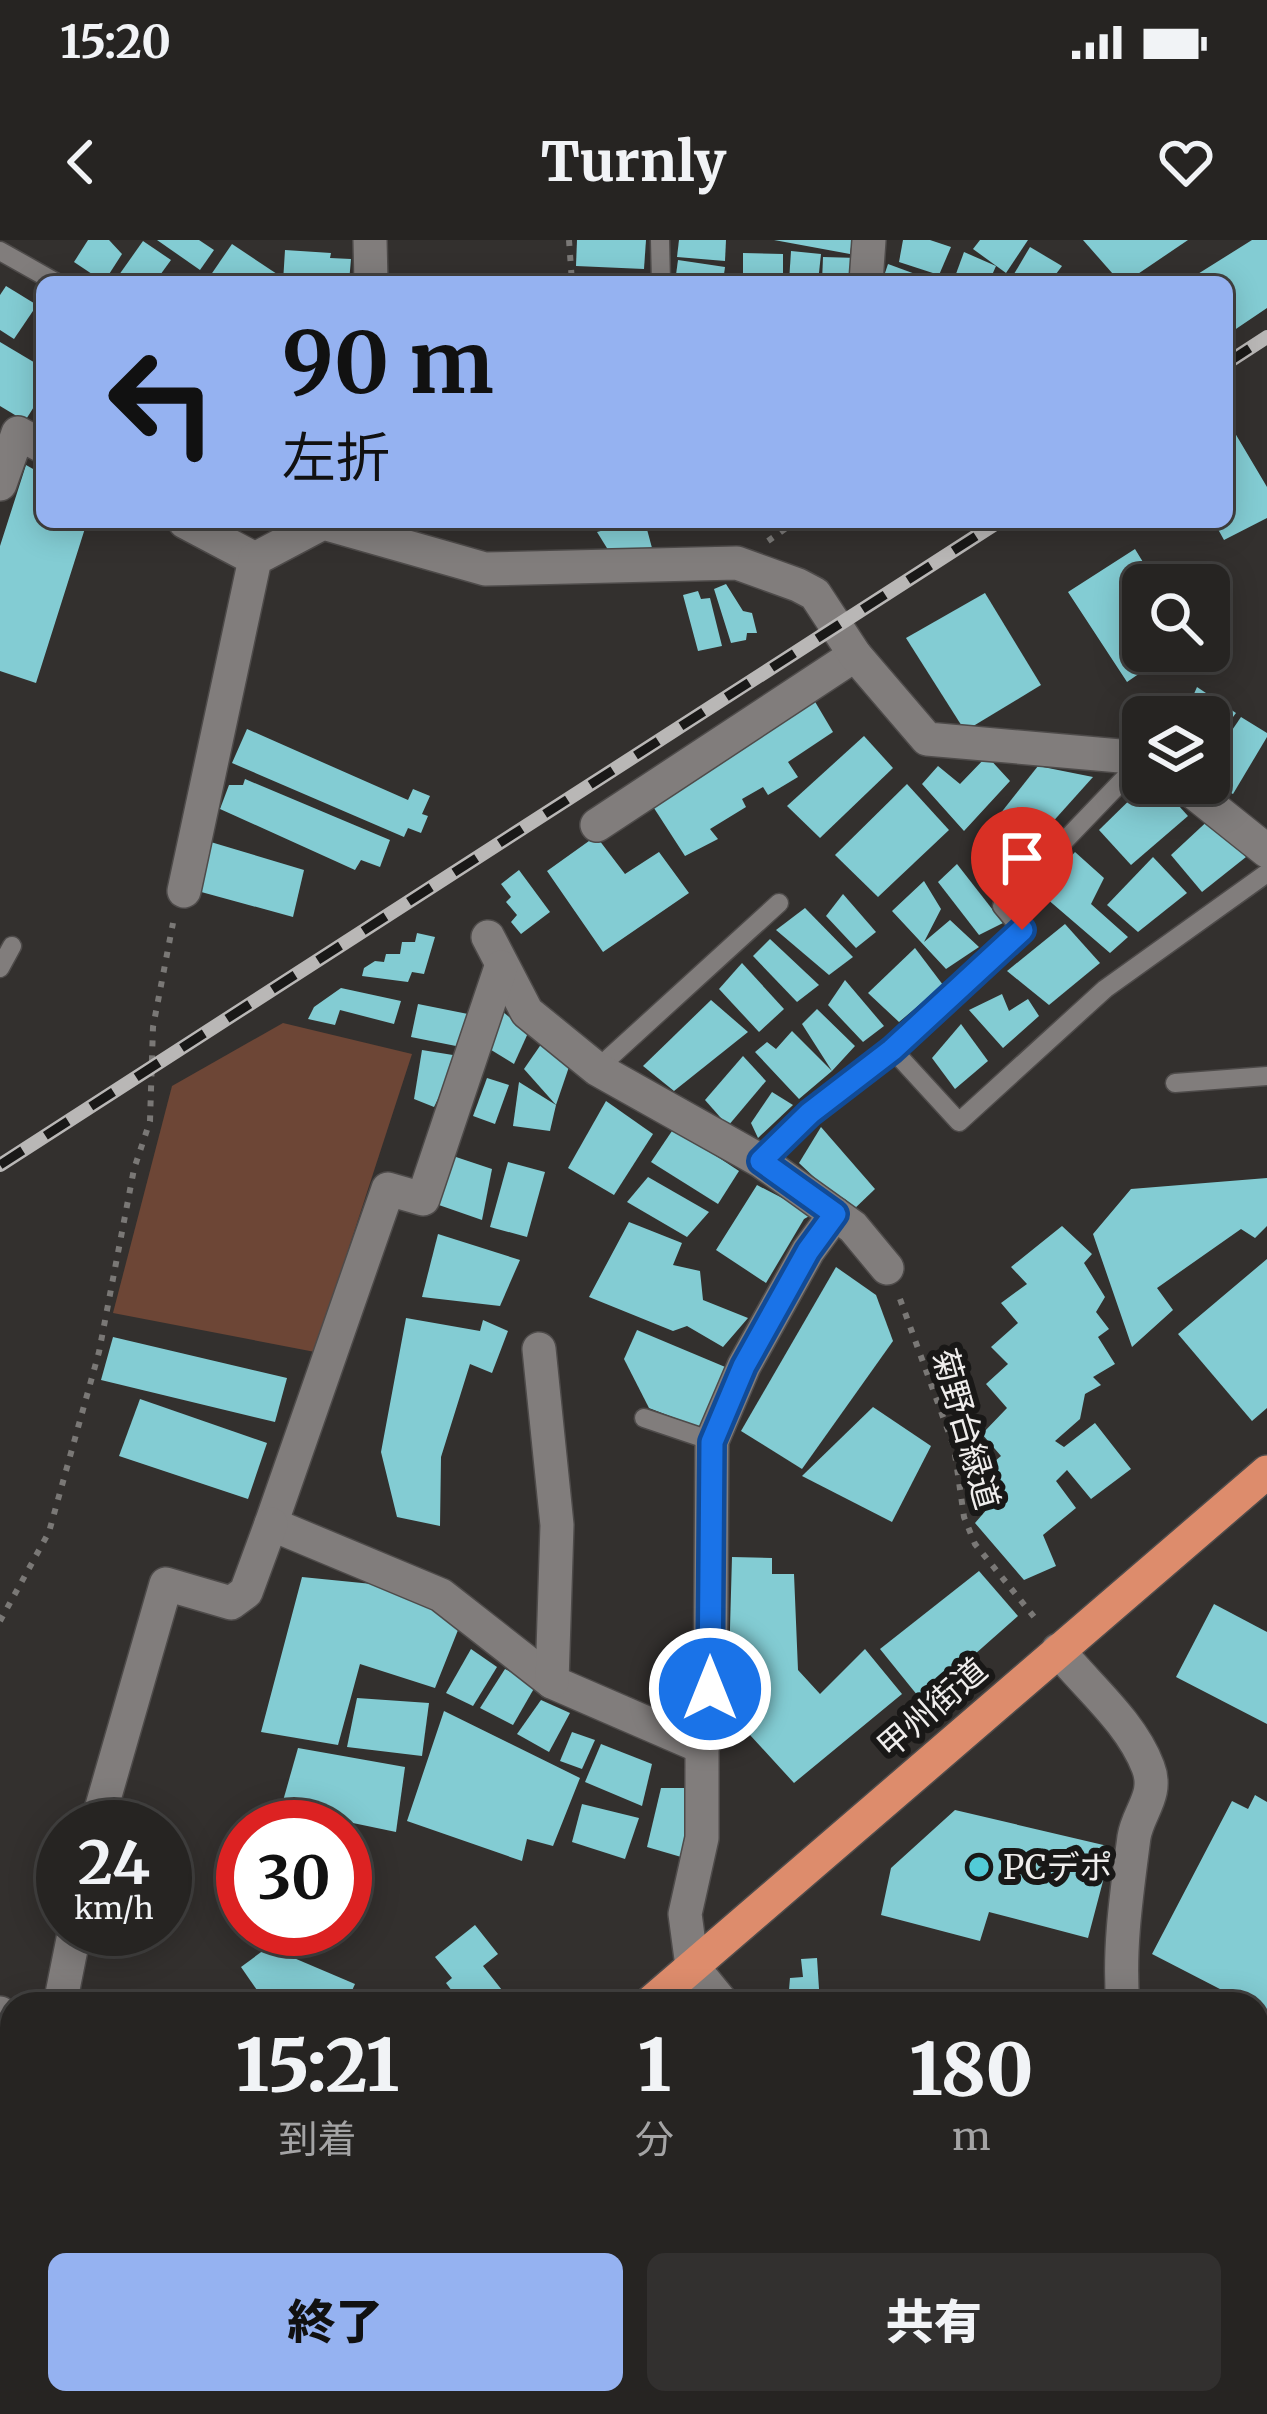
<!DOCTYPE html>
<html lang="ja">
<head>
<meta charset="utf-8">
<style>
	body { margin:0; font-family:Merriweather,"Noto Sans JP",serif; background:#32302f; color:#f1f3f6; height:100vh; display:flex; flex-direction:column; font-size:45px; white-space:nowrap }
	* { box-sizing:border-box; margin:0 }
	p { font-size:39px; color:#a4a4a5 }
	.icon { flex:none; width:66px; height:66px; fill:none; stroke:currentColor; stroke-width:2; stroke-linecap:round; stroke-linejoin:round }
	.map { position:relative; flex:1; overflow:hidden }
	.details { position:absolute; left:0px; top:1752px; width:1269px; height:423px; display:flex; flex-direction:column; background:#262422; border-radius:36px 36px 0 0; box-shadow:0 6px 30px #0003,0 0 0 3px #424140 }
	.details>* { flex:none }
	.hud { position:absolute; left:36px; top:36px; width:1197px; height:252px; border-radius:18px; box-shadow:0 6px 30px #0003,0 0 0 3px #424140; background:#95b2f1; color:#111; overflow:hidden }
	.controls { position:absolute; left:1122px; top:324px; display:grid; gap:24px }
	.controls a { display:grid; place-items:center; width:108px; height:108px; border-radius:18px; background:#262422; box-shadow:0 6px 30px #0003,0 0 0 3px #424140; font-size:60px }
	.speed { position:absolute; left:36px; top:1560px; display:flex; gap:24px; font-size:60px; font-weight:700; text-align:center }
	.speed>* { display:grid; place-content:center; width:156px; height:156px; border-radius:50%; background:#262422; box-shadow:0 6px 30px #0003,0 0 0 3px #424140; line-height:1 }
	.speed small { font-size:30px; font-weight:400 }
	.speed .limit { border:18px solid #d22; background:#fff; color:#111 }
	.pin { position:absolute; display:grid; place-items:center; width:102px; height:102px; color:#fff; margin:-123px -51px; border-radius:50% 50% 50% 0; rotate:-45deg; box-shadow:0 0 12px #0007 }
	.pin .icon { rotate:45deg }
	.me { position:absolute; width:132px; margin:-66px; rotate:0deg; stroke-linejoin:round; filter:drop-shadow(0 0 9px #0008) }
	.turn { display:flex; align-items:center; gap:42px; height:252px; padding:0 48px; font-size:54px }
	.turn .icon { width:156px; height:156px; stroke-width:2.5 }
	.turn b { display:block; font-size:84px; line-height:102px }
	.eta { display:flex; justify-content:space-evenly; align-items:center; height:204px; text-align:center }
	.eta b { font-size:72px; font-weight:800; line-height:84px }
	.action { display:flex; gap:24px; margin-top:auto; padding:24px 48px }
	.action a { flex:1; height:138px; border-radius:18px; background:#95b2f1; color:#111; font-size:48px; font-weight:800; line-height:138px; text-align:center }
	.action a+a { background:#32302f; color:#f1f3f6 }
	.status { display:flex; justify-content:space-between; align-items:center; height:84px; padding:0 60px; background:#262422; direction:ltr }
	.status svg { height:33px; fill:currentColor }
	header { display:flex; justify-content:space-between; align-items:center; height:156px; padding:0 48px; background:#262422; font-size:54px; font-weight:800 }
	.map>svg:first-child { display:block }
	.green { fill:#6d4636 }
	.building { fill:#83ccd3 }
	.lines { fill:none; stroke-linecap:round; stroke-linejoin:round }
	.service-casing { stroke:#4e4b4a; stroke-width:21 }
	.minor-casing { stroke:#4e4b4a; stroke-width:36 }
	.tertiary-casing { stroke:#4e4b4a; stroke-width:36 }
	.trunk-casing { stroke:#4e4b4a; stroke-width:36 }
	.path { stroke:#7a7876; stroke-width:6; stroke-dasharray:6 9; stroke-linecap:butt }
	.service { stroke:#817d7c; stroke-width:18 }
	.minor { stroke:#817d7c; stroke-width:33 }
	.tertiary { stroke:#817d7c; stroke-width:33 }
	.trunk { stroke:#dd8c6c; stroke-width:33 }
	.rail-casing { stroke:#b9b7b6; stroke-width:14 }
	.rail { stroke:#191817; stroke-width:9; stroke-dasharray:27; stroke-linecap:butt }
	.route-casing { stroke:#114b97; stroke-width:30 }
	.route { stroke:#1a73e8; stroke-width:21 }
	.poi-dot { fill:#52cbd7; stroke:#191817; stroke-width:4.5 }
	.labels { text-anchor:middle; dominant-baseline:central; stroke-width:12; stroke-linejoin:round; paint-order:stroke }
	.street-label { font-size:33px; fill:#efedec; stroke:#191817 }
	.poi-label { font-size:33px; fill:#efedec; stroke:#191817; text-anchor:start }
</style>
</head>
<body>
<div class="status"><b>15:20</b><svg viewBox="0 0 49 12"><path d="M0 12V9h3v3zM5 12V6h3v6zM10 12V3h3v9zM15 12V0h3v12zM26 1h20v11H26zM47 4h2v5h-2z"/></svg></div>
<header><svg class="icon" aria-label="back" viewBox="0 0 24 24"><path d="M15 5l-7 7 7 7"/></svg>Turnly<svg class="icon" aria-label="heart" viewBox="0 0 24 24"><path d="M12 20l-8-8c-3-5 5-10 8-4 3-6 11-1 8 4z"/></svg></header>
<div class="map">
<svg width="1267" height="2174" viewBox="0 0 1267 2174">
	<rect width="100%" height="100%" fill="#33302e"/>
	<!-- green -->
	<polygon class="green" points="283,783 412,814 315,1112 113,1073 172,846"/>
	<!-- building -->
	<g class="building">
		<polygon points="88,0 109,0 122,14 104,42 74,22"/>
		<polygon points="157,0 199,0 214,10 200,30"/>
		<polygon points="577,0 646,0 644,29 576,26"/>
		<polygon points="679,0 726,0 725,21 677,17"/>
		<polygon points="774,0 852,0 850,14"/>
		<polygon points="903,0 930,0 951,7 939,35 899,22"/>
		<polygon points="980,0 1028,0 1006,33 973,9"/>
		<polygon points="1083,0 1188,0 1126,42 1120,42"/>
		<polygon points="1252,0 1267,0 1267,68 1227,95 1227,42 1185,42"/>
		<polygon points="143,1 171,20 155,42 114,42"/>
		<polygon points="232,4 277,34 272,42 208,39"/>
		<polygon points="1030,7 1062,26 1050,42 1028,42 1014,34"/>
		<polygon points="285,10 331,13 330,18 351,19 349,42 283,42"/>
		<polygon points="791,11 821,14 818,42 789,42"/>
		<polygon points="964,12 996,26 989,42 953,42"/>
		<polygon points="743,13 783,14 783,42 743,42"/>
		<polygon points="823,17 858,18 855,42 822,42"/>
		<polygon points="678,20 725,27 723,42 675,42"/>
		<polygon points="888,24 937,42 882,42"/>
		<polygon points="6,46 37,65 14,99 0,90 0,55"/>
		<polygon points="0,102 42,127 42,154 25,181 0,166"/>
		<polygon points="1232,188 1267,247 1267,278 1224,300 1214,282 1227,282 1227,191"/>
		<polygon points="26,225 42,234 42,282 87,282 36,443 0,431 0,306"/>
		<polygon points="633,282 645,282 655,319 615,321 597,292"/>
		<polygon points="1135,309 1157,345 1143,345 1143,411 1172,411 1127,442 1068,352"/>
		<polygon points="726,344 743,371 752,373 757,393 747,393 746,400 731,403 714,349"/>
		<polygon points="698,351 701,359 710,358 722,406 698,411 683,355"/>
		<polygon points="985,353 1041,445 965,491 906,398"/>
		<polygon points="1197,447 1236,473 1209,509 1209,477 1184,477"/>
		<polygon points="814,460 833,492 788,522 798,537 768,555 763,547 742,559 746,567 710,589 718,599 685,616 652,565"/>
		<polygon points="1241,477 1267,493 1267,497 1233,554 1209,541 1209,524"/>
		<polygon points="247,489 408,560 413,549 430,556 422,574 428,576 421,593 408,588 404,597 232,523"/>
		<polygon points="864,496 893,528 820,598 787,566"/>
		<polygon points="987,516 1010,541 964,591 922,544 938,526 960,544"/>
		<polygon points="1038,526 1093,537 1006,634 977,603"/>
		<polygon points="245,539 390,600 380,627 361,620 355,630 220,569 229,545 243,545"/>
		<polygon points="1147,543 1158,543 1188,576 1131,625 1099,590"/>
		<polygon points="907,544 949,590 878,657 835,615"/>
		<polygon points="1214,575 1246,617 1202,652 1171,615"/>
		<polygon points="596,596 625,634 659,612 689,653 603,712 547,631"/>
		<polygon points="204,600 304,630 293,677 194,650"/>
		<polygon points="1075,612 1104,638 1091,664 1128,697 1110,713 1039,652"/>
		<polygon points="1153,617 1187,653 1138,692 1107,665"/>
		<polygon points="957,624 1003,683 979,695 938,642"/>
		<polygon points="519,630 550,672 521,694 511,682 517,675 506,662 511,657 501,644"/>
		<polygon points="924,641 941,669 924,702 950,680 979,707 946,729 892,671"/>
		<polygon points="843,654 876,692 856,708 826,676"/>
		<polygon points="805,668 853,717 829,735 776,690"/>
		<polygon points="1065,684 1100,723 1049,765 1007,731"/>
		<polygon points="417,693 435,697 424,734 412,732 408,742 362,736 364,728 375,721 384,722 386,714 400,714 402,702 415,702"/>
		<polygon points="770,699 819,745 797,762 753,716"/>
		<polygon points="915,708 943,745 899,782 868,753"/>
		<polygon points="742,723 784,769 759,792 719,749"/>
		<polygon points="845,740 884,786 863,802 828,765"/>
		<polygon points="341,748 401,761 394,784 340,770 335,785 308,779 314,767"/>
		<polygon points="1002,754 1009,771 1028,759 1039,776 1003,808 969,770"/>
		<polygon points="711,760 748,792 674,851 643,826"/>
		<polygon points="418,764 468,774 461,807 411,797"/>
		<polygon points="817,769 855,806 832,831 799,859 755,812 767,802 776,809 792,791 832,831 802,784"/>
		<polygon points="502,771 528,793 514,824 488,808"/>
		<polygon points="961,784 988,821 955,849 932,818"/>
		<polygon points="544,800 571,821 556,865 524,829"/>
		<polygon points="422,810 459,816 434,867 414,859"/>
		<polygon points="743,816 766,841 728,886 705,860"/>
		<polygon points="487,838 509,845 495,884 473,876"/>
		<polygon points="519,842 556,865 550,891 513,886"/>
		<polygon points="772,852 793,865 758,898 751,883"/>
		<polygon points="606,861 653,894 614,955 568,928"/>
		<polygon points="821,887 875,949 851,972 799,923"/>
		<polygon points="674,888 739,931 718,964 651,922"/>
		<polygon points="453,916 492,929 482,980 436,964"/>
		<polygon points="508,922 545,932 527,997 490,987"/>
		<polygon points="648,937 709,972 687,997 627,962"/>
		<polygon points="1267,938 1267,986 1255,998 1241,989 1157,1048 1173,1070 1132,1107 1093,994 1131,949"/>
		<polygon points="757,945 813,974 804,979 766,1043 716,1010"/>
		<polygon points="629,982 682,1003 673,1025 700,1031 703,1060 748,1078 723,1107 687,1086 673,1091 589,1057"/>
		<polygon points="1062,986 1092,1014 1084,1023 1105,1057 1096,1072 1109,1089 1098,1097 1115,1124 1093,1137 1101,1145 1085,1154 1080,1179 1055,1201 1064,1207 1095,1183 1131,1229 1091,1259 1067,1230 1056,1241 1076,1268 1043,1295 1056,1326 1024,1340 975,1283 995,1260 976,1237 1001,1216 982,1194 1007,1168 986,1144 1008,1124 991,1107 1018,1083 1001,1063 1027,1044 1011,1027"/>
		<polygon points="438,994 520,1020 500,1066 422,1057"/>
		<polygon points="1267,1019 1267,1168 1252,1181 1178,1094"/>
		<polygon points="836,1027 876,1055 893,1101 802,1229 741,1191"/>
		<polygon points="406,1078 480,1091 483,1080 508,1091 492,1133 470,1124 441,1217 440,1286 397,1277 381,1212"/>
		<polygon points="637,1090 730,1129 706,1190 649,1168 624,1119"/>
		<polygon points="113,1097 287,1138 275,1182 101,1140"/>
		<polygon points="140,1159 267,1203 248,1259 119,1216"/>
		<polygon points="873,1167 931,1206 892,1282 802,1236"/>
		<polygon points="732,1317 772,1318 772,1334 794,1334 798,1430 820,1454 865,1409 902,1454 794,1543 750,1495 727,1494"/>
		<polygon points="979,1331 1018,1376 922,1461 880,1409"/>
		<polygon points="302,1337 382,1345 462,1380 435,1448 360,1424 338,1505 261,1492"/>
		<polygon points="1214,1364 1267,1392 1267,1484 1176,1437"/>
		<polygon points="471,1409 497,1427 473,1466 446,1453"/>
		<polygon points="505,1429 536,1445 513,1485 480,1468"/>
		<polygon points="357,1458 429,1463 422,1516 347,1507"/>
		<polygon points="541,1460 570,1473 549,1512 517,1494"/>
		<polygon points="444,1471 580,1538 553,1606 527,1599 522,1621 407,1581"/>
		<polygon points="572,1492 595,1500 582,1529 560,1521"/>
		<polygon points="601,1504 652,1524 642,1566 585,1542"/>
		<polygon points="298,1508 405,1527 396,1592 281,1568"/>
		<polygon points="661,1548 691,1548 688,1619 647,1607"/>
		<polygon points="1255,1555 1267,1562 1267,1773 1257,1764 1249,1764 1152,1714 1232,1561 1248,1569"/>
		<polygon points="582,1564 639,1578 625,1619 572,1602"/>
		<polygon points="955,1570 1112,1607 1088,1698 989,1672 980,1701 881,1675 891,1628"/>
		<polygon points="475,1685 498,1714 483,1726 513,1764 436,1764 452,1751 446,1743 452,1738 435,1717"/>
		<polygon points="268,1707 355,1744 346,1764 281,1764 261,1756 241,1727"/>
		<polygon points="817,1718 820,1764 799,1764 798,1750 789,1750 790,1738 803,1737 801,1719"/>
		<polygon points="848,1751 917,1756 916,1764 846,1764"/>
		<polygon points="1257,1808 1267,1814 1267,1870 1257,1888"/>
		<polygon points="1267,1923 1267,2000 1257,1995 1262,1970 1257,1968 1257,1943"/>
		<polygon points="0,1966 12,1980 12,2092 0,2078"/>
		<polygon points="1257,2084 1267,2088 1267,2151 1257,2148"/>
		<polygon points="666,2163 702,2163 700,2174 664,2174"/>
		<polygon points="712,2163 753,2163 752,2174 711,2170"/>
		<polygon points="776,2163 843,2163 840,2174 774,2174"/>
		<polygon points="861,2163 911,2163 952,2172 858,2174"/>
		<polygon points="1196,2163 1256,2163 1267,2167 1267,2174 1192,2174"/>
	</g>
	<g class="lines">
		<defs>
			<g id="service">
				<polyline points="660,0 661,42"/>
				<polyline points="0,11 55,42"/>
				<polyline points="0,728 12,706"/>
				<polyline points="893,810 959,882 1105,749 1267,633"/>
				<polyline points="597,829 779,663"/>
				<polyline points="1175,843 1267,836"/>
				<polyline points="761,921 810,873 893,810 1022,690 1002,666 1143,519"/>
				<polyline points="644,1178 712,1201"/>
				<polyline points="648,2174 649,2163"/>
			</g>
			<g id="minor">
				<polyline points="370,0 371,42"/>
				<polyline points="866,42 869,0"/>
				<polyline points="0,244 18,193 42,206"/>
				<polyline points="185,282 255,319"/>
				<polyline points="1182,543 1267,611"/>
				<polyline points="597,585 855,415"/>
				<polyline points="184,651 255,319 323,283 485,329 737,323 798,345 815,354 855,415 927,499 1143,518"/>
				<polyline points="488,697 527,772 597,829 761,921 853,987 887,1028"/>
				<polyline points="501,727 423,959 388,949 271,1284 441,1355 552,1442 702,1507"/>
				<polyline points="539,1109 557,1285 552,1442"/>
				<path d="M1058,1410C1088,1447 1131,1482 1148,1527C1159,1555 1138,1572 1134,1597C1127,1651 1118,1710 1123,1764"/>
				<polyline points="96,1587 166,1344 231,1363 246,1352 271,1284"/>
				<polyline points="692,1726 685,1674 702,1598 702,1507 710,1490 712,1201 744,1126 808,1011 835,974"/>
				<polyline points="60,1764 75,1689"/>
				<polyline points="0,1773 12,1783"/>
				<polyline points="260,2163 266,2174"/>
				<polyline points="1002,2163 1046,2174"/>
				<polyline points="1124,2174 1125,2163"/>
			</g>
			<g id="tertiary">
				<polyline points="692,1726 723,1764"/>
				<polyline points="0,1903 12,1916"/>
				<polyline points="1257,2043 1267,2048"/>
			</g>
			<g id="trunk">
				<polyline points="649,1764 1267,1232"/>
				<polyline points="72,2174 93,2163"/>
			</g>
		</defs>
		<!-- service casing -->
		<use href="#service" class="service-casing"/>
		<!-- minor casing -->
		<use href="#minor" class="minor-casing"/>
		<!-- tertiary casing -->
		<use href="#tertiary" class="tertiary-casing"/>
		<!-- trunk casing -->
		<use href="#trunk" class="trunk-casing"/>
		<!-- path -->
		<g class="path">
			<polyline points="569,0 572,42"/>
			<polyline points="768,301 795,282"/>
			<polyline points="900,1059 954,1207 964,1277 975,1304 1039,1383"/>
			<polyline points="0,1381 49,1292 99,1112 134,929 150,881 153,787 173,683"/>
		</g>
		<!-- service -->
		<use href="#service" class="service"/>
		<!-- minor -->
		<use href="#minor" class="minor"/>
		<!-- tertiary -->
		<use href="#tertiary" class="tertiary"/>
		<!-- trunk -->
		<use href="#trunk" class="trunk"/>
		<defs>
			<g id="rail">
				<polyline points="1227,123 1267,97"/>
				<polyline points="0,925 998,282"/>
			</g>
		</defs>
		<!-- rail casing -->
		<use href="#rail" class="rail-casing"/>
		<!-- rail -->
		<use href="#rail" class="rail"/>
	</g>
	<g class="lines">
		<defs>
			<polyline id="route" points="710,1449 712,1202 744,1126 808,1011 835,974 761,921 810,873 892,810 1022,690"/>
		</defs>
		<!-- route casing -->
		<use href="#route" class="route-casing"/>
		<!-- route -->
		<use href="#route" class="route"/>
	</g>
	<!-- markers -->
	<circle class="poi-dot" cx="979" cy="1627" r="12"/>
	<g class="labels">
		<!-- street labels -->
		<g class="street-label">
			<text transform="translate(966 1189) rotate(74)">菊野台緑道</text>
			<text transform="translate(932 1468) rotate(-41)">甲州街道</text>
		</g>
		<!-- poi labels -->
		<g class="poi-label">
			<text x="1003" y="1627">PCデポ</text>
		</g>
	</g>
</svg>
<div class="controls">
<a><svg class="icon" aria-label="search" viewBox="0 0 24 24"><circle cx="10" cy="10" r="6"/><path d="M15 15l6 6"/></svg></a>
<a><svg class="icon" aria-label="layers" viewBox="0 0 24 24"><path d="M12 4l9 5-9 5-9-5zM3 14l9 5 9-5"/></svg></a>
</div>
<div class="speed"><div>24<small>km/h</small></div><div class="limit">30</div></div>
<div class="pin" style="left:1022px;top:690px;background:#d93025"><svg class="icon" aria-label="arrive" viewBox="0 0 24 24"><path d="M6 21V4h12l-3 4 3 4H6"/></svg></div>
<svg class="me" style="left:710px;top:1449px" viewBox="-20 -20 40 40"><circle r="17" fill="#1a73e8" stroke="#fff" stroke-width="3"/><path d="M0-11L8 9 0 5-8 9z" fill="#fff"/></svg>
<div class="hud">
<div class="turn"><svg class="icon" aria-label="left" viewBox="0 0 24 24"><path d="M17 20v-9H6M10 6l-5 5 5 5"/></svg><div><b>90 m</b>左折</div></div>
</div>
<section class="details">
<div class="eta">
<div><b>15:21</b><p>到着</p></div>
<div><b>1</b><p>分</p></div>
<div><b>180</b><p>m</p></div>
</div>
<div class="action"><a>終了</a><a>共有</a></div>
</section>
</div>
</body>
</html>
